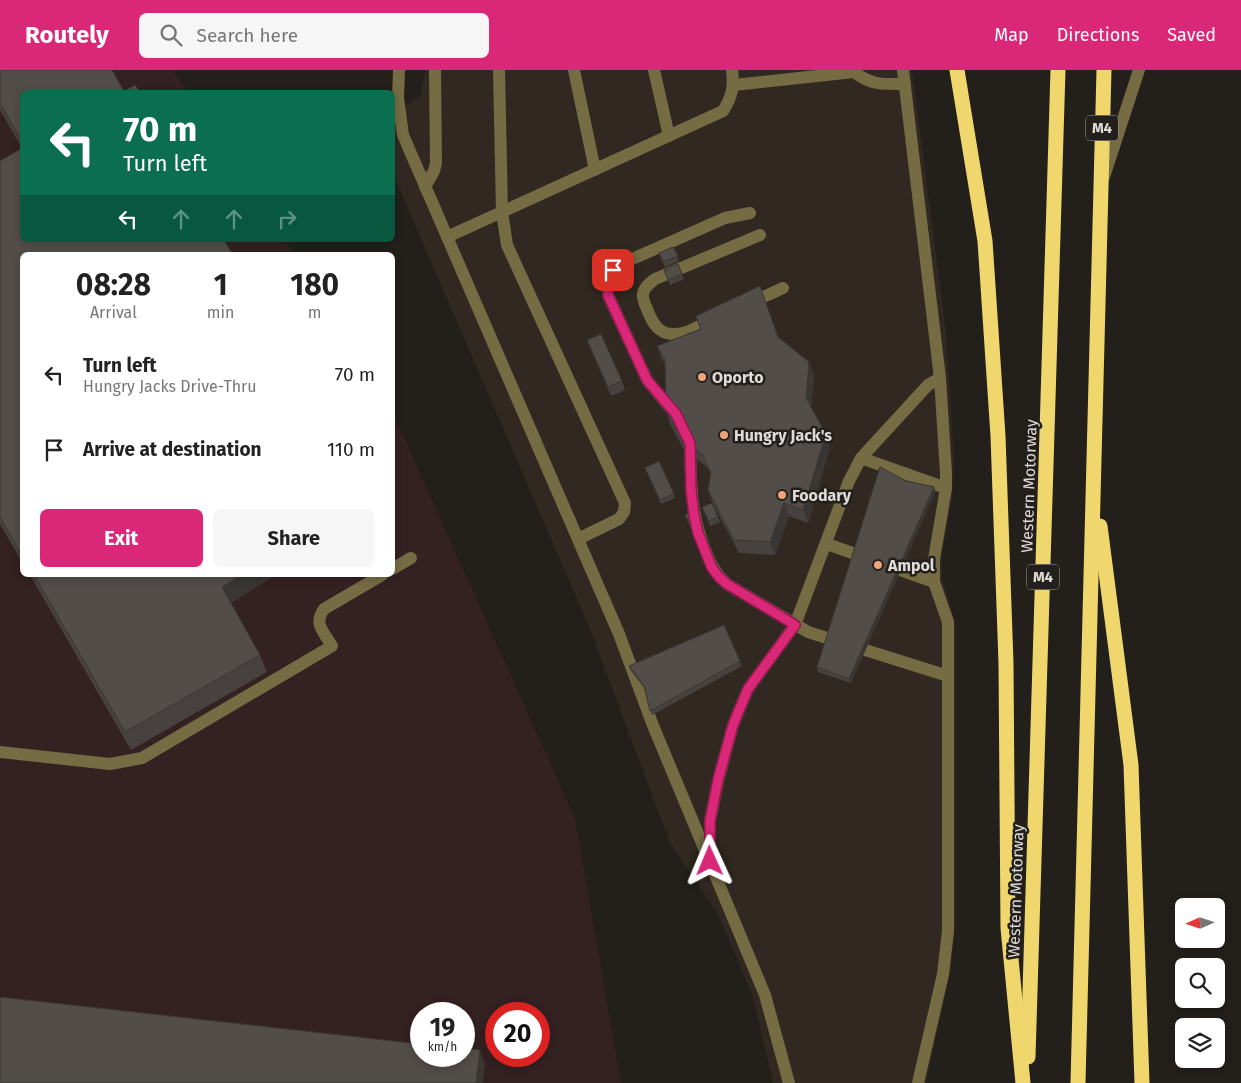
<!DOCTYPE html>
<html lang="en">
<head>
<meta charset="utf-8">
<style>
	body { margin:0; font-family:"Fira Sans",sans-serif; background:#f6f6f6; color:#222; height:100vh; display:flex; flex-direction:column; font-size:19px; white-space:nowrap }
	* { box-sizing:border-box; margin:0 }
	p { font-size:16px; color:#767676 }
	.icon { flex:none; width:28px; height:28px; fill:none; stroke:currentColor; stroke-width:2; stroke-linecap:round; stroke-linejoin:round }
	.map { position:relative; flex:1; overflow:hidden }
	.side { position:absolute; left:20px; top:182px; width:375px; height:325px; display:flex; flex-direction:column; background:#fff; border-radius:8px; box-shadow:0 2px 8px #0003 }
	.side>* { flex:none }
	.guide { position:absolute; left:20px; top:20px; width:375px; height:152px; border-radius:8px; box-shadow:0 2px 8px #0003; background:#0b6e4f; color:#fff; overflow:hidden }
	.needle { width:32px; rotate:267deg }
	.fabs { position:absolute; left:1175px; top:828px; display:grid; gap:10px }
	.fabs a { display:grid; place-items:center; width:50px; height:50px; border-radius:8px; background:#fff; box-shadow:0 2px 8px #0003; font-size:25px }
	.speed { position:absolute; left:410px; top:932px; display:flex; gap:10px; font-size:25px; font-weight:700; text-align:center }
	.speed>* { display:grid; place-content:center; width:65px; height:65px; border-radius:50%; background:#fff; box-shadow:0 2px 8px #0003; line-height:1 }
	.speed small { font-size:12px; font-weight:400 }
	.speed .limit { border:8px solid #d22; background:#fff; color:#111 }
	.pin { position:absolute; display:grid; place-items:center; width:42px; height:42px; color:#fff; margin:-21px; border-radius:10px; box-shadow:0 2px 8px #0006 }
	.me { position:absolute; width:55px; margin:-28px; rotate:359deg; stroke-linejoin:round; filter:drop-shadow(0 0 4px #0008) }
	.turn { display:flex; align-items:center; gap:18px; height:105px; padding:0 20px; font-size:22px }
	.turn .icon { width:65px; height:65px; stroke-width:2.5 }
	.turn b { display:block; font-size:35px; line-height:42px }
	.lanes { display:flex; align-items:center; height:48px; padding:0 20px; background:#0003; justify-content:center; gap:25px; direction:ltr }
	.lanes .off { opacity:.35 }
	.eta { display:flex; justify-content:space-evenly; align-items:center; height:85px; text-align:center }
	.eta b { font-size:30px; font-weight:700; line-height:35px }
	.cta { display:flex; gap:10px; margin-top:auto; padding:10px 20px }
	.cta a { flex:1; height:58px; border-radius:8px; background:#db2777; color:#fff; font-size:20px; font-weight:700; line-height:58px; text-align:center }
	.cta a+a { background:#f6f6f6; color:#222 }
	ul { padding:0; list-style:none }
	li { display:flex; align-items:center; gap:15px; height:75px; padding:0 20px }
	li div { flex:1 }
	li b { display:block; font-size:19px }
	li em { font-style:normal }
	header { display:flex; align-items:center; gap:30px; box-sizing:border-box; height:70px; padding:0 25px; background:#db2777; color:#fff }
	header strong { font-size:24px }
	nav { display:flex; gap:28px; margin-inline-start:auto; font-size:18px }
	.search { width:350px; height:45px; background:#f6f6f6; display:flex; align-items:center; gap:12px; box-sizing:border-box; padding:0 18px; border-radius:8px; color:#767676; font-size:19px }
	.map>svg:first-child { display:block }
	.built { fill:#312921 }
	.industrial { fill:#342122; fill-rule:evenodd }
	.lines { fill:none; stroke-linecap:round; stroke-linejoin:round }
	.minor { stroke:#756c44; stroke-width:12 }
	.highway { stroke:#efd76d; stroke-width:15 }
	.wall { fill:#47423f }
	.shaded-wall { fill:#393633 }
	.building { fill:#524d49; stroke:#393633 }
	.route-casing { stroke:#8e194d; stroke-width:12 }
	.route { stroke:#db2777; stroke-width:9 }
	.poi-dot { fill:#efa378; stroke:#231f1b; stroke-width:2 }
	.labels { text-anchor:middle; dominant-baseline:central; stroke-width:5; stroke-linejoin:round; paint-order:stroke }
	.shield { fill:#231f1b; stroke:#a6a3a0; stroke-width:1 }
	.shield-label { font-size:15px; font-weight:bold; fill:#dedbd9 }
	.poi-label { font-size:16px; font-weight:bold; fill:#dedbd9; stroke:#231f1b; text-anchor:start }
	.street-label { font-size:16px; fill:#dedbd9; stroke:#231f1b }
</style>
</head>
<body>
<header>
<strong>Routely</strong>
<div class="search"><svg class="icon" aria-label="search" viewBox="0 0 24 24"><circle cx="10" cy="10" r="6"/><path d="M15 15l6 6"/></svg>Search here</div>
<nav><a>Map</a><a>Directions</a><a>Saved</a></nav>
</header>
<div class="map">
<svg width="1241" height="1013" viewBox="0 0 1241 1013">
	<rect width="100%" height="100%" fill="#231f1b"/>
	<!-- built -->
	<polygon class="built" points="425,0 912,0 946,262 954,389 952,429 942,485 942,509 955,552 955,854 951,900 926,1013 773,1013 753,926 717,842 670,773 588,554 393,104 392,44 421,26"/>
	<!-- industrial -->
	<path class="industrial" d="M0,0H173L188,22H22V170H284L294,185H22V505H392L393,343L575,748L621,1013H0ZM421,944H464V986H421ZM496,944H539V986H496Z"/>
	<g class="lines">
		<!-- minor -->
		<g class="minor">
			<polyline points="399,0 398,28 403,65 619,564 652,653 765,925 789,1013"/>
			<polyline points="499,0 502,142 507,175 625,433 624,442 619,449 578,469"/>
			<polyline points="574,0 595,100"/>
			<polyline points="654,0 669,66"/>
			<path d="M854,0V2C872,16 884,14 905,14"/>
			<polyline points="903,0 940,308 946,403 946,418 934,489 934,512 948,552 948,861 943,904 918,1013"/>
			<polyline points="734,15 854,2"/>
			<polyline points="1104,107 1139,0"/>
			<polyline points="425,117 434,101 436,93 435,0"/>
			<path d="M447,167L723,41C732,27 734,17 732,0"/>
			<polyline points="750,233 783,218"/>
			<path d="M714,249C702,254 687,265 673,264C658,264 652,252 647,239C645,234 642,229 643,224C644,217 649,214 655,209L760,165"/>
			<polyline points="676,345 647,310 608,225 608,206 621,194 725,148 750,143"/>
			<path d="M687,367L690,373C691,413 690,444 706,482C711,495 716,505 727,514L808,562L948,606"/>
			<polyline points="861,388 946,418"/>
			<polyline points="827,474 934,512"/>
			<polyline points="392,499 411,488"/>
			<path d="M0,682L110,694L142,688L332,576C324,562 313,554 324,539L382,505"/>
			<polyline points="710,783 710,751 718,711 733,655 748,619 795,555 849,411 861,388 928,315 940,308"/>
		</g>
		<!-- highway -->
		<g class="highway">
			<polyline points="957,0 985,171 998,366 1006,593 1008,858 1023,1013"/>
			<polyline points="1100,456 1131,695 1142,1013"/>
			<polyline points="1028,987 1058,0"/>
			<polyline points="1078,1013 1104,0"/>
		</g>
	</g>
	<!-- wall -->
	<g class="wall">
		<polygon points="0,0 124,21 140,22 22,22 22,492 0,454 0,91 22,78 0,40"/>
		<polygon points="673,177 679,191 665,197 659,183"/>
		<polygon points="678,194 684,209 670,215 664,200"/>
		<polygon points="696,246 778,268 809,292 814,306 811,337 830,377 808,453 789,446 775,485 739,483 713,434 708,420 711,404 707,397 683,378 670,354 666,340 665,294 662,289 657,276 700,259"/>
		<polygon points="587,270 622,311 625,320 611,326"/>
		<polygon points="647,402 674,424 675,428 661,434"/>
		<polygon points="906,411 934,417 935,422 851,613 818,602 817,597"/>
		<polygon points="702,437 718,447 720,452 710,456"/>
		<polygon points="695,440 703,459 693,464 685,445"/>
		<polygon points="30,505 275,505 231,533 260,585 267,602 131,680"/>
		<polygon points="740,591 742,596 652,645 645,619 631,601 629,596"/>
	</g>
	<!-- shaded-wall -->
	<g class="shaded-wall">
		<polygon points="809,292 814,306 811,341 806,328"/>
		<polygon points="826,364 830,377 808,453 803,440"/>
		<polygon points="934,417 935,422 851,613 849,609"/>
		<polygon points="784,433 789,446 775,485 770,472"/>
		<polygon points="241,505 275,505 229,534 222,517"/>
		<polygon points="480,980 485,994 483,1013 476,1013"/>
	</g>
	<!-- building -->
	<g class="building">
		<polygon points="0,0 112,0 124,21 135,15 140,22 22,22 22,72 0,33"/>
		<polygon points="22,78 22,170 224,170 233,185 22,185 22,486 0,447 0,91"/>
		<polygon points="673,177 678,186 663,192 659,183"/>
		<polygon points="678,194 682,204 668,210 664,200"/>
		<polygon points="760,216 778,267 809,292 806,328 826,364 803,440 784,433 770,472 734,470 708,420 711,402 702,384 678,364 666,340 665,289 657,276 701,259 696,246"/>
		<polygon points="601,264 622,311 608,317 587,270"/>
		<polygon points="659,391 674,424 660,430 645,398"/>
		<polygon points="880,397 906,411 934,417 849,609 817,597"/>
		<polygon points="712,433 718,447 709,451 702,437"/>
		<polygon points="695,440 701,455 692,459 685,445"/>
		<polygon points="34,505 241,505 222,517 260,585 125,662"/>
		<polygon points="724,555 740,591 650,641 644,616 629,596"/>
		<polygon points="0,927 421,974 421,986 464,986 464,978 480,980 476,1013 0,1013"/>
	</g>
	<g class="lines">
		<defs>
			<polyline id="route" points="613,200 608,206 608,225 647,310 676,344 690,373 691,420 694,445 698,463 712,498 719,507 727,514 795,555 748,619 733,655 718,710 710,751 710,791"/>
		</defs>
		<!-- route casing -->
		<use href="#route" class="route-casing"/>
		<!-- route -->
		<use href="#route" class="route"/>
	</g>
	<!-- markers -->
	<g class="poi-dot">
		<circle cx="702" cy="307" r="5"/>
		<circle cx="724" cy="365" r="5"/>
		<circle cx="782" cy="425" r="5"/>
		<circle cx="878" cy="495" r="5"/>
	</g>
	<g class="labels">
		<!-- shield labels -->
		<g class="shield">
			<rect x="1086" y="45.5" width="32" height="25" rx="4"/>
			<rect x="1027" y="494.5" width="32" height="25" rx="4"/>
		</g>
		<g class="shield-label">
			<text x="1102" y="58">M4</text>
			<text x="1043" y="507">M4</text>
		</g>
		<!-- poi labels -->
		<g class="poi-label">
			<text x="712" y="307">Oporto</text>
			<text x="734" y="365">Hungry Jack's</text>
			<text x="792" y="425">Foodary</text>
			<text x="888" y="495">Ampol</text>
		</g>
		<!-- street labels -->
		<g class="street-label">
			<text transform="translate(1029 416) rotate(-88)">Western Motorway</text>
			<text transform="translate(1016 821) rotate(-88)">Western Motorway</text>
		</g>
	</g>
</svg>
<div class="fabs">
<a><svg class="needle" viewBox="-14 -14 28 28"><path d="M0-13l5 13h-10z" fill="#e53935"/><path d="M0 13l5-13h-10z" fill="#767676"/></svg></a>
<a><svg class="icon" aria-label="search" viewBox="0 0 24 24"><circle cx="10" cy="10" r="6"/><path d="M15 15l6 6"/></svg></a>
<a><svg class="icon" aria-label="layers" viewBox="0 0 24 24"><path d="M12 4l9 5-9 5-9-5zM3 14l9 5 9-5"/></svg></a>
</div>
<div class="speed"><div>19<small>km/h</small></div><div class="limit">20</div></div>
<div class="pin" style="left:613px;top:200px;background:#d93025"><svg class="icon" aria-label="arrive" viewBox="0 0 24 24"><path d="M6 21V4h12l-3 4 3 4H6"/></svg></div>
<svg class="me" style="left:710px;top:791px" viewBox="-20 -20 40 40"><path d="M0-17L14 15 0 8-14 15z" fill="#db2777" stroke="#fff" stroke-width="4"/></svg>
<div class="guide">
<div class="turn"><svg class="icon" aria-label="left" viewBox="0 0 24 24"><path d="M17 20v-9H6M10 6l-5 5 5 5"/></svg><div><b>70 m</b>Turn left</div></div>
<div class="lanes"><svg class="icon" aria-label="left" viewBox="0 0 24 24"><path d="M17 20v-9H6M10 6l-5 5 5 5"/></svg><svg class="icon off" aria-label="ahead" viewBox="0 0 24 24"><path d="M12 20V5M6 11l6-6 6 6"/></svg><svg class="icon off" aria-label="ahead" viewBox="0 0 24 24"><path d="M12 20V5M6 11l6-6 6 6"/></svg><svg class="icon off" aria-label="right" viewBox="0 0 24 24"><path d="M7 20v-9h11M14 6l5 5-5 5"/></svg></div>
</div>
<section class="side">
<div class="eta">
<div><b>08:28</b><p>Arrival</p></div>
<div><b>1</b><p>min</p></div>
<div><b>180</b><p>m</p></div>
</div>
<ul>
<li><svg class="icon" aria-label="left" viewBox="0 0 24 24"><path d="M17 20v-9H6M10 6l-5 5 5 5"/></svg><div><b>Turn left</b><p>Hungry Jacks Drive-Thru</p></div><em>70 m</em></li>
<li><svg class="icon" aria-label="arrive" viewBox="0 0 24 24"><path d="M6 21V4h12l-3 4 3 4H6"/></svg><div><b>Arrive at destination</b></div><em>110 m</em></li>
</ul>
<div class="cta"><a>Exit</a><a>Share</a></div>
</section>
</div>
</body>
</html>
